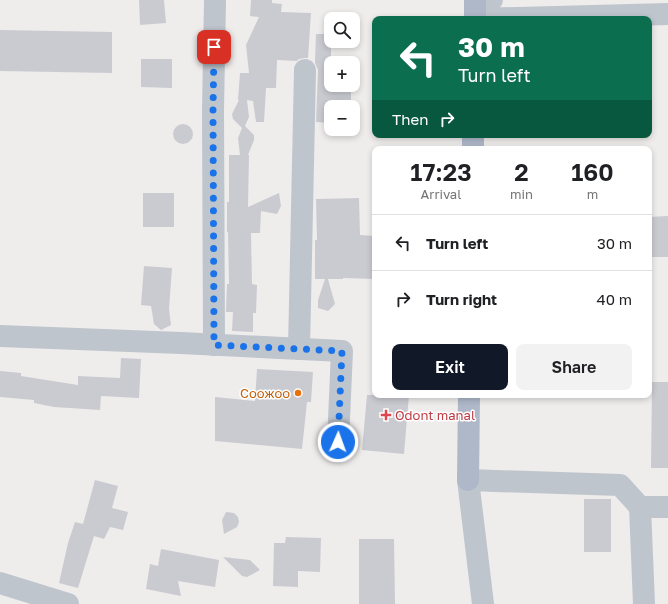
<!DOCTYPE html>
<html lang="en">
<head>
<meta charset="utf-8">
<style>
	body { margin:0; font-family:"Golos Text",sans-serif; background:#f2f2f2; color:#202124; height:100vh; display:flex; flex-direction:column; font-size:15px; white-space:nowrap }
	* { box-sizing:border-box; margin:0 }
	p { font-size:13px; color:#757577 }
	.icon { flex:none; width:22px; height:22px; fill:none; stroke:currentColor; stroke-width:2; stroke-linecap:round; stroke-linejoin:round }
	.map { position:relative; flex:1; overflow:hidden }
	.drawer { position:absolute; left:372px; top:146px; width:280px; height:252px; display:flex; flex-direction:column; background:#fff; border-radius:8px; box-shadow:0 2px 6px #0003 }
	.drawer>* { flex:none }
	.banner { position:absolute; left:372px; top:16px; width:280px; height:122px; border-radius:8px; box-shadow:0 2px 6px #0003; background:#0b6e4f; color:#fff; overflow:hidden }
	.controls { position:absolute; left:324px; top:12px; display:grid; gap:8px }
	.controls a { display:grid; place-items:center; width:36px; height:36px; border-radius:8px; background:#fff; box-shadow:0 2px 6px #0003; font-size:20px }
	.pin { position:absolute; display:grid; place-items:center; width:34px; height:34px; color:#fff; margin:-17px; border-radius:8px; box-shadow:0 2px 6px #0006 }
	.me { position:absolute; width:44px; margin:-22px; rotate:2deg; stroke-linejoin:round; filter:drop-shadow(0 0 3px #0008) }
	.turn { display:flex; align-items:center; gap:14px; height:84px; padding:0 20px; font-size:18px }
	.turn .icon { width:52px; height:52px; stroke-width:2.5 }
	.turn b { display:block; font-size:28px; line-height:34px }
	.then { display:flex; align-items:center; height:38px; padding:0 20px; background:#0003; gap:8px; font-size:15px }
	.eta { display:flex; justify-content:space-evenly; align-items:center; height:68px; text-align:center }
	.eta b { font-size:24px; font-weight:600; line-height:28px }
	.action { display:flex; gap:8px; margin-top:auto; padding:8px 20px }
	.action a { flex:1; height:46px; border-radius:8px; background:#111827; color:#fff; font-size:16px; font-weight:600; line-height:46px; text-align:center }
	.action a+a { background:#f2f2f2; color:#202124 }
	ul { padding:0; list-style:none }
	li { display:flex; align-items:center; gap:12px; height:56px; padding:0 20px; border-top:1px solid #e0e0e0 }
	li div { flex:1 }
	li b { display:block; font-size:15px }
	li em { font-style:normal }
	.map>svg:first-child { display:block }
	.building { fill:#cacbd1 }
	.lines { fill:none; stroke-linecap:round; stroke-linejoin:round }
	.minor { stroke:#bfc5cd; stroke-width:22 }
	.major { stroke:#aeb8c9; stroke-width:22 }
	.route { stroke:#1a73e8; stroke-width:7; stroke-dasharray:0 12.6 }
	.food-dot { fill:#e8710a; stroke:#fff; stroke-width:1.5 }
	.health-dot { fill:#e0444e; stroke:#fff; stroke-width:1.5 }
	.labels { text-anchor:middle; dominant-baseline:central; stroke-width:3; stroke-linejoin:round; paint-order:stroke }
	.food-label { font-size:13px; fill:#c56008; stroke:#fff; text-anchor:end }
	.health-label { font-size:13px; fill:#be3a42; stroke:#fff; text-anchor:start }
</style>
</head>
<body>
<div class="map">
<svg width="668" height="604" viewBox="0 0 668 604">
	<rect width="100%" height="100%" fill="#efecec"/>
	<!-- building -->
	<g class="building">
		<polygon points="139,0 164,0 166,23 140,25"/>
		<polygon points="251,0 272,0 272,3 282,4 281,12 311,13 308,58 305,58 299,59 297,61 277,60 276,88 266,88 264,122 256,122 253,101 247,100 249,117 245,126 254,135 254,140 248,155 249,155 248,207 279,193 281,206 277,214 261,211 260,233 251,233 252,284 257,285 256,313 253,313 253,332 232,331 233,312 226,312 226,311 227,284 229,284 228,232 227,232 227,202 229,202 229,155 240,155 238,138 242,128 233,119 232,114 239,100 238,100 240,73 249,73 246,45 259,17 250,16"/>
		<polygon points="0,30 112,32 112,73 0,71"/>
		<polygon points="316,34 331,34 331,85 351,85 351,107 331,107 331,123 316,122 318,70 315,63"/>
		<polygon points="141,59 172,59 172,88 141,87"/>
		<circle cx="183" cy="134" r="10"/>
		<rect x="143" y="193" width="31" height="34"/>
		<polygon points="359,198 360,235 375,236 375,279 343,278 343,279 328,279 335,304 328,311 318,308 318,300 325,279 315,279 315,240 317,240 316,199"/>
		<polygon points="668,216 668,257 649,257 649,217"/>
		<polygon points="144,266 172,268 169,309 171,325 161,330 154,324 151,306 141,305"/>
		<polygon points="121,358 141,359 139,398 101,396 100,410 54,407 34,403 34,400 0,397 0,371 21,373 21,376 78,385 78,376 120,378"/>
		<polygon points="257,369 313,372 311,402 307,402 302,449 215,441 215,397 255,401"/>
		<polygon points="652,382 668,382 668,468 651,468"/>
		<polygon points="367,395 409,395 404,454 362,450"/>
		<polygon points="95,480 118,486 112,508 128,512 123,530 110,527 104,539 94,536 78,588 59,583 68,543 75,522 83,524"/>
		<rect x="584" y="499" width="27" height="53"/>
		<polygon points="226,512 234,513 238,517 239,522 237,527 224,534 222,520"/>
		<polygon points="286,537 321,538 320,572 298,571 298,587 273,586 274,543 285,543"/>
		<polygon points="359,539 394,539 395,604 359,604"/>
		<polygon points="161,549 219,560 215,587 178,581 181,596 146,589 150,564 158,566"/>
		<polygon points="223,557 250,560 260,570 247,577 242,576"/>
	</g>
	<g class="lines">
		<!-- minor -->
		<g class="minor">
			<polyline points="475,19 668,14"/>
			<polyline points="475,19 492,0"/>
			<polyline points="0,336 181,343 342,351 338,442"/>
			<polyline points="214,345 213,110 215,0"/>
			<polyline points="299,349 305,70"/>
			<polyline points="640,507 644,604"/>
			<polyline points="0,583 68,604"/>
			<polyline points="483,604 468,480 620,485 640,507 668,507"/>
		</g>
		<!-- major -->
		<g class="major">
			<polyline points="475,19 475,0"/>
			<polyline points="473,149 473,135"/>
			<polyline points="468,480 469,395"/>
		</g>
	</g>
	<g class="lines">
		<!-- route -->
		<polyline class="route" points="214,47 213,110 214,345 342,351 338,442"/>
	</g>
	<!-- markers -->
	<circle class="food-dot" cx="298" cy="393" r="4"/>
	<path class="health-dot" d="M384 409h4v4h4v4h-4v4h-4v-4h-4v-4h4z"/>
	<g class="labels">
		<!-- food labels -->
		<g class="food-label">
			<text x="290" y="393">Соожоо</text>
		</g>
		<!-- health labels -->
		<g class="health-label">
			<text x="395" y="415">Odont manal</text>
		</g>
	</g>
</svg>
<div class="controls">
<a><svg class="icon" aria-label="search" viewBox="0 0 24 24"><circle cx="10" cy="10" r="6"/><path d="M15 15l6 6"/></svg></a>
<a>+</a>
<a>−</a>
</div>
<div class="pin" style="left:214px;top:47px;background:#d93025"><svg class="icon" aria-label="arrive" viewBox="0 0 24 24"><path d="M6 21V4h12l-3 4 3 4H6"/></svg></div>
<svg class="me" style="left:338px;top:442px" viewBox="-20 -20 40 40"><circle r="17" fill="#1a73e8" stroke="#fff" stroke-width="3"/><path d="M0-11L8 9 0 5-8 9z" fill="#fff"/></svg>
<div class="banner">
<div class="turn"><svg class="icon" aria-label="left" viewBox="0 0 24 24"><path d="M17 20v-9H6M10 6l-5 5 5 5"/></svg><div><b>30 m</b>Turn left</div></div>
<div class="then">Then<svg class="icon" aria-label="right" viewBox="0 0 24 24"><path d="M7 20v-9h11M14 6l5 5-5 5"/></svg></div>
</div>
<section class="drawer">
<div class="eta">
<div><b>17:23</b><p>Arrival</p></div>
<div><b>2</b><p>min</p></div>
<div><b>160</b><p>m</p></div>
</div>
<ul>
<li><svg class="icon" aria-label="left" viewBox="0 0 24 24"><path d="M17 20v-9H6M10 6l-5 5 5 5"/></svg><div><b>Turn left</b></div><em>30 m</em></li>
<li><svg class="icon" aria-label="right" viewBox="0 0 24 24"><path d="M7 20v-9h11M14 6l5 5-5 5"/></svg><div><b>Turn right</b></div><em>40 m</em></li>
</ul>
<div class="action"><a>Exit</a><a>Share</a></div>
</section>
</div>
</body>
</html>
